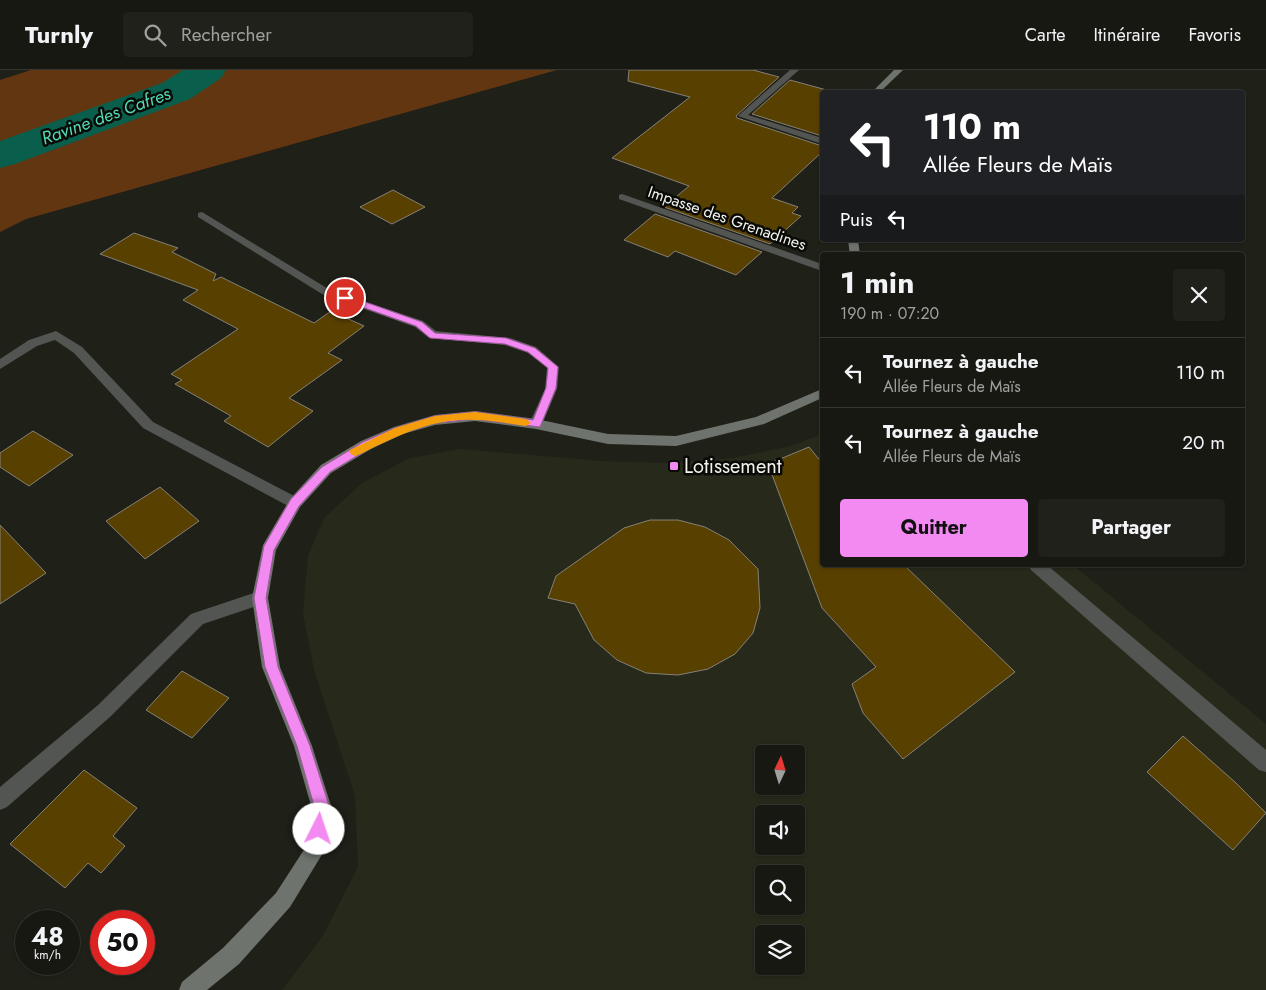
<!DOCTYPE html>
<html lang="fr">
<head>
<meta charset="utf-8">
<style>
	body { margin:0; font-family:Jost,sans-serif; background:#20211b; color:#f1f3f6; height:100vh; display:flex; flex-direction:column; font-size:19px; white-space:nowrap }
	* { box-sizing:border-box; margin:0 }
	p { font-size:16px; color:#9ea09f }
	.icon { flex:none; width:28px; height:28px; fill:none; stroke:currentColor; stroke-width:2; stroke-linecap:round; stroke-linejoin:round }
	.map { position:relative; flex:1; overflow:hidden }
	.side { position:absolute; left:820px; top:182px; width:425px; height:315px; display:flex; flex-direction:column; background:#171812; border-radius:5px; box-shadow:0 1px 4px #0004,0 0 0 1px #363732 }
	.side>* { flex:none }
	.banner { position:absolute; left:820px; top:20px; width:425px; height:152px; border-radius:5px; box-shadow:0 1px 4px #0004,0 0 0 1px #363732; background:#202124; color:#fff; overflow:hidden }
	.needle { width:32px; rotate:4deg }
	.buttons { position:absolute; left:755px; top:675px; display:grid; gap:10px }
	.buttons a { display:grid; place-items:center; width:50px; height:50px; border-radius:5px; background:#171812; box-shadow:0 1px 4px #0004,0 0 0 1px #363732; font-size:25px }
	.speed { position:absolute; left:15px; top:840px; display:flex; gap:10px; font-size:25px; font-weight:700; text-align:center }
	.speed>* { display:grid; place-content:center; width:65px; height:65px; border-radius:50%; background:#171812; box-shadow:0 1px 4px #0004,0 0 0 1px #363732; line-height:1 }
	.speed small { font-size:12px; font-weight:400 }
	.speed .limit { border:8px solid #d22; background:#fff; color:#111 }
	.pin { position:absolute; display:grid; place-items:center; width:42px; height:42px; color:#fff; margin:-21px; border:2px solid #fff; border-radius:50%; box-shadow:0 1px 5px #0007 }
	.me { position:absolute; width:55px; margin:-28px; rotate:4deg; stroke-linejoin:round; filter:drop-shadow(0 0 4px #0008) }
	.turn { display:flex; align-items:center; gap:18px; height:105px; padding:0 20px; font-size:22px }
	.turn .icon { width:65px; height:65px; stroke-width:2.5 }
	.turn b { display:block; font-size:35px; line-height:42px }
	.then { display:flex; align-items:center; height:48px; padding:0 20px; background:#0003; gap:10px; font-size:19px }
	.round { display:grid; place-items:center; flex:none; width:52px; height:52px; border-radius:5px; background:#20211b }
	.summary { display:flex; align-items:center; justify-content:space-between; height:85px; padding:0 20px }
	h1 { font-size:30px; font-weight:700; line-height:38px }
	.cta { display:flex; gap:10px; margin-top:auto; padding:10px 20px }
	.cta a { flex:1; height:58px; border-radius:5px; background:#f38af1; color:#111; font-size:20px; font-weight:700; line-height:58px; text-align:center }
	.cta a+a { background:#20211b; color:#f1f3f6 }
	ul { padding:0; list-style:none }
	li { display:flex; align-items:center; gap:15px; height:70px; padding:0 20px; border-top:1px solid #363732 }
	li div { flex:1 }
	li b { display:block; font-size:19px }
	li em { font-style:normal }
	header { display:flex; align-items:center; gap:30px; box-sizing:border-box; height:70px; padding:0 25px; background:#171812; border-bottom:1px solid #363732 }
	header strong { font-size:24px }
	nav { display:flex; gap:28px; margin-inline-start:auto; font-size:18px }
	.search { width:350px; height:45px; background:#20211b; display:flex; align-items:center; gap:12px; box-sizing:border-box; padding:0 18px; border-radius:5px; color:#9ea09f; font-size:19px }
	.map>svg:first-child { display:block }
	.built { fill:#27291b; fill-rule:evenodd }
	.forest { fill:#633612 }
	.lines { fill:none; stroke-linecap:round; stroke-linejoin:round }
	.river { fill:#0a5e4c; fill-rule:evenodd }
	.building { fill:#584000; stroke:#868178 }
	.service { fill:#525551; fill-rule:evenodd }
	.minor { fill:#525551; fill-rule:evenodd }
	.secondary { fill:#6e736e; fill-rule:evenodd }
	.route { fill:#f38af1; stroke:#9e5a9d }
	.slow { fill:#f59e0b }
	.poi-dot { fill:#f38af1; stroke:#090906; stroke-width:2 }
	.labels { text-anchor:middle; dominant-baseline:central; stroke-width:5; stroke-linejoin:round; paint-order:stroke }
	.far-street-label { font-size:16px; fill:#f2f3ee; stroke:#090906 }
	.far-water-label { font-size:18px; font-style:italic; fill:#51dab7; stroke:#090906 }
	.poi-label { font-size:20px; fill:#f2f3ee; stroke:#090906; text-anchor:start }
</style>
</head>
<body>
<header>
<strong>Turnly</strong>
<div class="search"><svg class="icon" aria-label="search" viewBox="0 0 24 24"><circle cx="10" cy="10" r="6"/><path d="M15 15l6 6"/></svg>Rechercher</div>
<nav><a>Carte</a><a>Itinéraire</a><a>Favoris</a></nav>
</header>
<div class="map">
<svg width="1266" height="920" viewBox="0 0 1266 920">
	<rect width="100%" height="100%" fill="#1f2018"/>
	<!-- built -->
	<path class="built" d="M822,364V495H1073L1266,654V920H282L324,864L358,797L355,726L314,600L303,544L308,486L324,448L362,413L410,388L460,379L603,391L665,393L733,388L791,376ZM764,684H796V716H764ZM764,744H796V776H764ZM764,804H796V836H764ZM764,864H796V896H764Z"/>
	<!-- forest -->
	<polygon class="forest" points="31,0 557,0 26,149 0,162 0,10"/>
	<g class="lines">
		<!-- river -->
		<polygon class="river" points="183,0 226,0 221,8 190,29 15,94 0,98 0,71 162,13"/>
	</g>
	<!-- building -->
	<g class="building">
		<polygon points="629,0 753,0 779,7 736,46 737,48 822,76 822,82 772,128 798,137 792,143 801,146 770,174 664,137 689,116 612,88 690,27 628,11"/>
		<polygon points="790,10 834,22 822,22 822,66 752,44"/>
		<polygon points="393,120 425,137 392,154 360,137"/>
		<polygon points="655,144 762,182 736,205 675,181 668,187 624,170"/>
		<polygon points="134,163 178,178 172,182 216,204 213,211 221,207 314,253 331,241 364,256 328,283 342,290 289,328 313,341 268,377 224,351 231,346 175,314 182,310 171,304 238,259 183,230 198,220 100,184"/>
		<polygon points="33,361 73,385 29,416 0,397 0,383"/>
		<polygon points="809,377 822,393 822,495 904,495 1015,602 903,689 863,643 852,614 876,597 822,538 768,394"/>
		<polygon points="160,417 199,451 145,489 106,451"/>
		<polygon points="650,450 678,450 705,457 729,470 758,499 760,538 753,563 735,584 708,599 678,605 646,603 617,590 594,570 575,534 548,528 556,506 624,458"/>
		<polygon points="0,455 46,503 0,534"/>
		<polygon points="182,601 229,628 192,668 146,640"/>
		<polygon points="1183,666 1236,713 1266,743 1233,780 1147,702"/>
		<polygon points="84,700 137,738 113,766 125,776 101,803 88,793 65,818 10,774"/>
	</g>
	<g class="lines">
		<!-- service -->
		<g class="service">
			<polygon points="202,142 330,220 423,251 436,261 510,268 536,277 559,297 557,319 541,357 531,357 529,354 545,319 547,298 528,283 505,275 429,268 415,257 322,224 198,147 198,143"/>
			<polygon points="56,261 82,277 153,352 300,429 302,433 300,437 295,439 290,437 143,358 74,283 55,270 37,276 0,299 0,289 29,270"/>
		</g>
		<!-- minor -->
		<g class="minor">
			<polygon points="790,0 799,0 748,45 822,68 822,74 738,46"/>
			<polygon points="622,124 822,194 822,201 619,129 619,125"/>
			<polygon points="1028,495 1047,495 1253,669 1266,680 1266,702 1259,700 1031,500"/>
			<polygon points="260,521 266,523 268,528 266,533 203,554 110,647 7,737 0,740 0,717 98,635 191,544"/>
		</g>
		<!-- secondary -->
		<g class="secondary">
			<polygon points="894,0 903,0 880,22 872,22"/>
			<polygon points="848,170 858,170 860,185 850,185"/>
			<polygon points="822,319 822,328 764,354 676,376 608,374 536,359 475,351 435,355 403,364 371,379 331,403 300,437 276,480 268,528 280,597 312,676 332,739 326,778 290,837 239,894 207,920 179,920 182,912 223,878 276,823 307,775 312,739 294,676 262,597 252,528 263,475 290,429 321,395 361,371 394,357 435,345 475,341 536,349 608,364 676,366 756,347"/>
		</g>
	</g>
	<!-- route -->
	<polygon class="route" points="342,226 348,226 422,252 435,263 506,268 535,278 558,297 556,318 540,357 475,349 435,353 402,363 370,378 330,402 299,436 274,480 266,528 278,597 310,676 330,739 324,764 319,766 314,764 312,759 315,739 297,676 265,597 254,528 264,476 291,429 322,397 363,372 395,358 435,346 475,342 533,350 546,318 548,298 528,282 505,274 430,268 416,256 342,230"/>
	<!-- slow -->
	<path class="slow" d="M475,342L526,349L531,353L526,356C510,354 492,350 476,350C433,347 395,367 358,385L354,386L349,382L350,380L395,358L435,346Z"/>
	<!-- markers -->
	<rect class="poi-dot" x="669" y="391" width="10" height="10" rx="2.5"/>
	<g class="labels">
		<!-- far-street labels -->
		<g class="far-street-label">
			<text transform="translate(727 148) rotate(19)">Impasse des Grenadines</text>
		</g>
		<!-- far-water labels -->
		<g class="far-water-label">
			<text transform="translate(106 46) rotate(-20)">Ravine des Cafres</text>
		</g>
		<!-- poi labels -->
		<g class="poi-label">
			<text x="684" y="396">Lotissement</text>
		</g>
	</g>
</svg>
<div class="buttons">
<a><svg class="needle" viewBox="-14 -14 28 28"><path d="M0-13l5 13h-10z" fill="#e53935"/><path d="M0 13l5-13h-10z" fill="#9ea09f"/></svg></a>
<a><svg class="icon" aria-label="sound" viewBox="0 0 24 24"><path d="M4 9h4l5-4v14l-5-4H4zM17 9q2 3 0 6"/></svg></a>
<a><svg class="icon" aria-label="search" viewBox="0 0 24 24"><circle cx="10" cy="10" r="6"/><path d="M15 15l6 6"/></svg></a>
<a><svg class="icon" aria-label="layers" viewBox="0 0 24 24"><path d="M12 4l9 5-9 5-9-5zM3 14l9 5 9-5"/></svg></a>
</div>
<div class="speed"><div>48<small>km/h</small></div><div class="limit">50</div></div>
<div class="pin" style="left:345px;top:228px;background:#d93025"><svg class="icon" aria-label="arrive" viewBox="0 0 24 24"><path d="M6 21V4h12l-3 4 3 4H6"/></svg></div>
<svg class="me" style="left:319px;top:759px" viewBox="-20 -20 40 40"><circle r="19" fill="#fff"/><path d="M0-13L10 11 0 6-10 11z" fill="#f38af1"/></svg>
<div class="banner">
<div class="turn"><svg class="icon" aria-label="left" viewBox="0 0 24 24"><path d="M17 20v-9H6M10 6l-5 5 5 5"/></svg><div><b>110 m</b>Allée Fleurs de Maïs</div></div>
<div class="then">Puis<svg class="icon" aria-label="left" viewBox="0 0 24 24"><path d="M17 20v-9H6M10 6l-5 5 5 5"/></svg></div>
</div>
<section class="side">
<div class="summary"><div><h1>1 min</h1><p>190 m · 07:20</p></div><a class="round"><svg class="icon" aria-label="close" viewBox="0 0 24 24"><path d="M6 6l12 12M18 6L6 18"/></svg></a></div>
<ul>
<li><svg class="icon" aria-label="left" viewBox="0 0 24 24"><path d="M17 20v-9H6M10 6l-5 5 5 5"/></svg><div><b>Tournez à gauche</b><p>Allée Fleurs de Maïs</p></div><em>110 m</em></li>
<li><svg class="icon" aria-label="left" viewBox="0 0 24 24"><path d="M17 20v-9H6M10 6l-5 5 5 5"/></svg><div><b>Tournez à gauche</b><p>Allée Fleurs de Maïs</p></div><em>20 m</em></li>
</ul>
<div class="cta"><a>Quitter</a><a>Partager</a></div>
</section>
</div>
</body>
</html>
